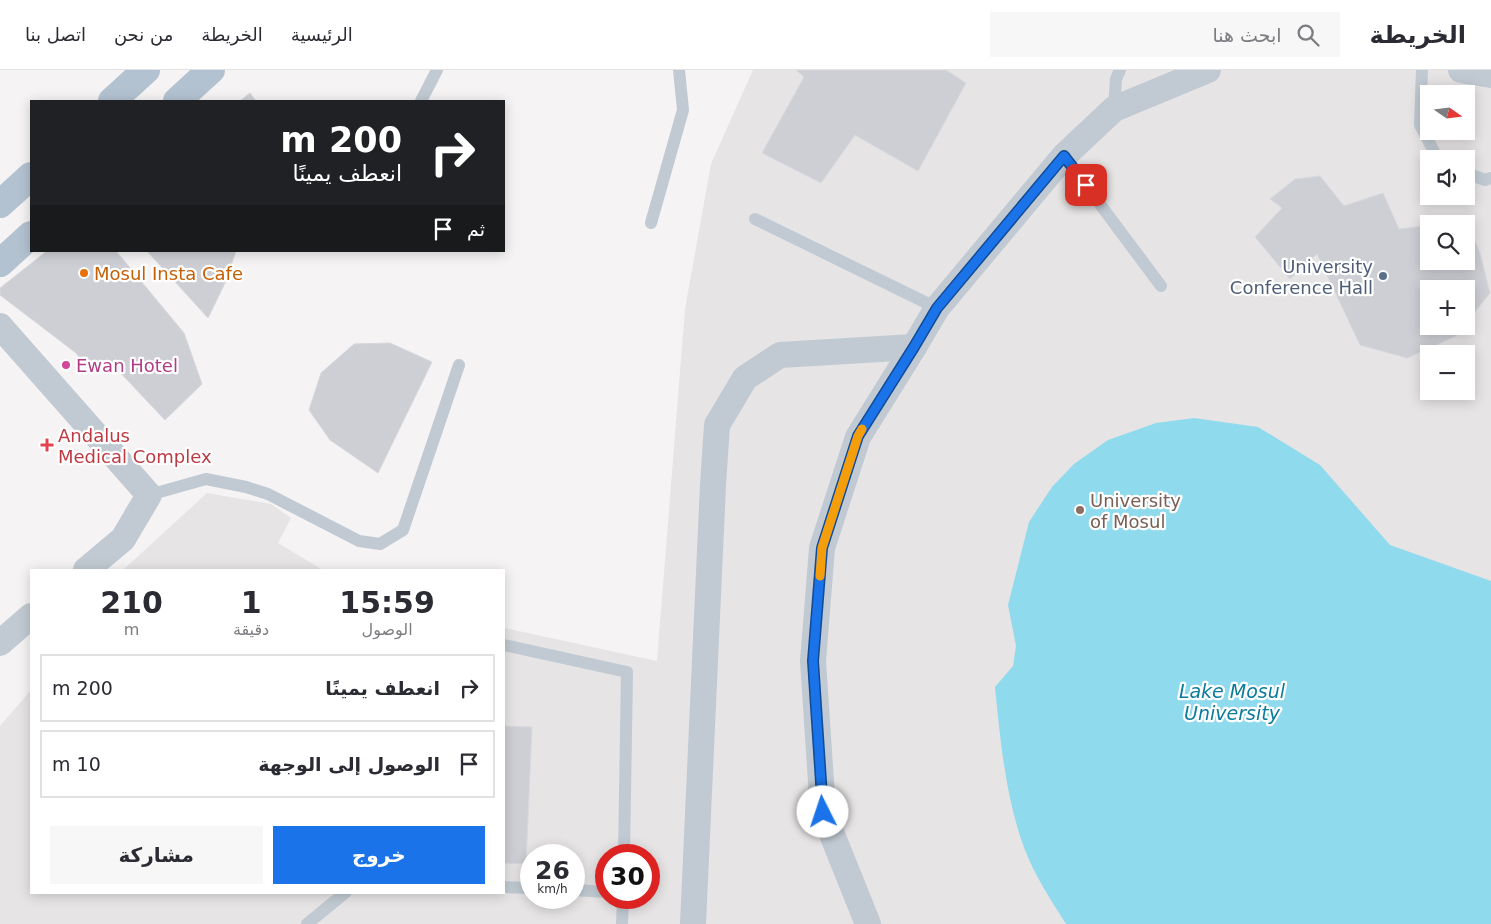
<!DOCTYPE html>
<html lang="ar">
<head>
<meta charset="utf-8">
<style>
	body { margin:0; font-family:"DejaVu Sans","Noto Naskh Arabic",sans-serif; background:#f7f7f7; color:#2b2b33; direction:rtl; height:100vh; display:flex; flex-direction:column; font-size:19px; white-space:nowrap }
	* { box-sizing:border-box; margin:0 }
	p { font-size:16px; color:#7c7c81 }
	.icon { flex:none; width:28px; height:28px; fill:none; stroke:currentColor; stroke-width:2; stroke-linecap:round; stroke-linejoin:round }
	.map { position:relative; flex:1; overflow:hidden; direction:ltr }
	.drawer { position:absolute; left:30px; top:499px; width:475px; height:325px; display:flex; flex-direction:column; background:#fff; border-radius:0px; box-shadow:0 2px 12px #0003; direction:rtl }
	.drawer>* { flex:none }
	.guide { position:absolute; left:30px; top:30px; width:475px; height:152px; border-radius:0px; box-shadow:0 2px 12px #0003; direction:rtl; background:#202124; color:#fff; overflow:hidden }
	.needle { width:32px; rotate:104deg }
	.buttons { position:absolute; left:1420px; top:15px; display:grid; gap:10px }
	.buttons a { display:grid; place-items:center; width:55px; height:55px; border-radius:0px; background:#fff; box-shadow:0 2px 12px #0003; font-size:25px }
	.speed { position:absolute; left:520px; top:774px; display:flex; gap:10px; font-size:25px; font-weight:700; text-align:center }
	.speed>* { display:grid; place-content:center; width:65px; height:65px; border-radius:50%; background:#fff; box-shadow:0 2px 12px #0003; line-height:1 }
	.speed small { font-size:12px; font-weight:400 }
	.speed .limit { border:8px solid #d22; background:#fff; color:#111 }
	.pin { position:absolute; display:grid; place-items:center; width:42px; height:42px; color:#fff; margin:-21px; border-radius:10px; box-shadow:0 2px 8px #0006 }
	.me { position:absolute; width:55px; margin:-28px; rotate:356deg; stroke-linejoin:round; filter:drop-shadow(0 0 4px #0008) }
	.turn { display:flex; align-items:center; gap:18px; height:105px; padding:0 20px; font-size:22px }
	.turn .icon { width:65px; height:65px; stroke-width:2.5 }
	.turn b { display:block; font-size:35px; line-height:42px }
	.then { display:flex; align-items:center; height:48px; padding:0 20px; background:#0003; gap:10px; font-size:19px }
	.eta { display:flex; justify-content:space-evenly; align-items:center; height:85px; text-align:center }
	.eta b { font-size:30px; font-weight:800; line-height:35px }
	.primary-button { display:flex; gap:10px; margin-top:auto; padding:10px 20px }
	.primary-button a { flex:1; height:58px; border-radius:0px; background:#1a73e8; color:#fff; font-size:20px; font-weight:800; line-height:58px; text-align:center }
	.primary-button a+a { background:#f7f7f7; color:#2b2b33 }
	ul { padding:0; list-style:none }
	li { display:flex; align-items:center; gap:15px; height:68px; margin:0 10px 8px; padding:0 10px; border:2px solid #e1e1e2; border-radius:0px }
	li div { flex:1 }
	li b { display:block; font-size:19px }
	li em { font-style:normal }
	header { display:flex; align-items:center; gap:30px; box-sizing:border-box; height:70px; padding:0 25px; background:#fff; border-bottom:1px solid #e1e1e2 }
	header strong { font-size:24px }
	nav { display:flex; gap:28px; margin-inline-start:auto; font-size:18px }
	.search { width:350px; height:45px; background:#f7f7f7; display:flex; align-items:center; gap:12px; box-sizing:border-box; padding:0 18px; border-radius:0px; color:#7c7c81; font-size:19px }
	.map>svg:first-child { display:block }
	.education { fill:#e6e4e5; fill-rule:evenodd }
	.water { fill:#90daee }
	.building { fill:#cdcfd5; stroke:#d7d9de }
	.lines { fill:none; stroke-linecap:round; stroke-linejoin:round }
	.lane { stroke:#c1cad2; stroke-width:12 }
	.street { stroke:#c1cad2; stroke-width:26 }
	.primary { stroke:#b3c2d1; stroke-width:28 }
	.route-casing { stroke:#114b97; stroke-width:12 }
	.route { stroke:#1a73e8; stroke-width:9 }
	.slow { stroke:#f59e0b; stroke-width:9 }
	.food-dot { fill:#e8710a; stroke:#fff; stroke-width:2 }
	.service-dot { fill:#5c6f8a; stroke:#fff; stroke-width:2 }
	.hotel-dot { fill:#d1479c; stroke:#fff; stroke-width:2 }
	.health-dot { fill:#e0444e; stroke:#fff; stroke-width:2 }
	.education-dot { fill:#8d6e63; stroke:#fff; stroke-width:2 }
	.labels { text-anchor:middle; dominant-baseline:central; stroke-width:4.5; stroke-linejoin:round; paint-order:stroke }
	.service-label { font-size:18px; fill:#4e5e75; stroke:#fff; text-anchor:end }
	.food-label { font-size:18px; fill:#c56008; stroke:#fff; text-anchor:start }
	.hotel-label { font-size:18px; fill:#b23c85; stroke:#fff; text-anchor:start }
	.health-label { font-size:18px; fill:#be3a42; stroke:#fff; text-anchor:start }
	.education-label { font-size:18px; fill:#785e54; stroke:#fff; text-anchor:start }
	.water-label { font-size:19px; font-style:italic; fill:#0c7c9b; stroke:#fff }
</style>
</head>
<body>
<header>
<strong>الخريطة</strong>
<div class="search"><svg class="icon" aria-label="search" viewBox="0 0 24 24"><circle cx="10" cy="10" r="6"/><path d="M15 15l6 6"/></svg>ابحث هنا</div>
<nav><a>الرئيسية</a><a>الخريطة</a><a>من نحن</a><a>اتصل بنا</a></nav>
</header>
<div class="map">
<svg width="1491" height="854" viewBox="0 0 1491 854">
	<rect width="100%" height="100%" fill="#f5f3f3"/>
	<!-- education -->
	<g class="education">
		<path d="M753,0H1491V854H0V656L31,620V822H504V558L657,591L685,239L711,94ZM1429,24H1466V61H1429ZM1429,89H1466V126H1429ZM1429,154H1466V191H1429ZM1429,219H1466V256H1429ZM1429,284H1466V321H1429ZM531,785H574V828H531ZM606,785H649V828H606Z"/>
		<polygon points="207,423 271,434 291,448 278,473 323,500 123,500"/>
	</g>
	<!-- water -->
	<path class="water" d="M1194,348L1258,357L1320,395L1390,475L1491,511V854H1066C1051,830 1035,806 1025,780C1006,731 1000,668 995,617L1013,596L1016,576L1008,535L1029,452L1052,417L1074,394L1108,370L1156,353Z"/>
	<!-- building -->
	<g class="building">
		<polygon points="796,0 946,0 966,13 918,101 855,65 821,113 762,83 804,7"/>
		<polygon points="250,23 256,31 240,31"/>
		<polygon points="1320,106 1344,136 1383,123 1399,159 1424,156 1429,159 1429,191 1466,191 1466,168 1472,165 1480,183 1490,223 1466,253 1466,219 1429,219 1429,256 1464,256 1456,266 1407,288 1360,275 1317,184 1290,209 1255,167 1282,138 1270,129 1295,109"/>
		<polygon points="47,181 116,181 184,263 202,314 165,350 113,295 87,298 76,283 0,225 0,218"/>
		<polygon points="147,181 236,181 225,213 208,248"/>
		<polygon points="390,273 432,292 378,403 330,370 309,340 321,303 354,274"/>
		<polygon points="504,656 532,657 526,794 504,793"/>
	</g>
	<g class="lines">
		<!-- lane -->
		<g class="lane">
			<polyline points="1422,0 1420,55 1438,89"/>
			<polyline points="421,31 437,0"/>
			<polyline points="1114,39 1116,9 1120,0"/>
			<polyline points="1064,86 1161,216"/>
			<polyline points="1466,103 1485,110 1491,108"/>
			<polyline points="755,149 937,238"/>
			<polyline points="651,153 683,40 679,0"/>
			<polyline points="149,425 206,409 246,417 268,424 359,471 380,474 403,460 459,295"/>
			<polyline points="504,575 627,602 624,785"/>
			<polyline points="504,817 531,818"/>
			<polyline points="574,820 606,822"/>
			<polyline points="307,854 346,822"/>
			<polyline points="622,854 623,828"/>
		</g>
		<!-- street -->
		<g class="street">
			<polyline points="1461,0 1491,5"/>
			<polyline points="0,256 149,425 123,469 86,500"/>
			<polyline points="0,573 31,546"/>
			<polyline points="693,854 713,415 717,355 745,308 780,285 914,277"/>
			<polyline points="868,854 823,742 813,591 822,478 858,367 914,277 937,238 1064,86 1114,39 1208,0"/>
		</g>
		<!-- primary -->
		<g class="primary">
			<polyline points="112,31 146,0"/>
			<polyline points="177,31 211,0"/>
			<polyline points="0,134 31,106"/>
			<polyline points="0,193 31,165"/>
		</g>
	</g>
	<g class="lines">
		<defs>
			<polyline id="route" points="823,742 813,591 822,478 858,366 914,277 937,238 1064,86 1086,115"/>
		</defs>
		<!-- route casing -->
		<use href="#route" class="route-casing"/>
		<!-- route -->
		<use href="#route" class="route"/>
		<!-- slow -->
		<polyline class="slow" points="820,506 822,478 858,366 862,359"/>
	</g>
	<!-- markers -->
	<circle class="food-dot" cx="84" cy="203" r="5"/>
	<circle class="service-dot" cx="1383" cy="206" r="5"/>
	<circle class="hotel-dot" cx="66" cy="295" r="5"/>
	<path class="health-dot" d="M44.5 367.5h5v5h5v5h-5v5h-5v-5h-5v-5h5z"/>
	<circle class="education-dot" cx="1080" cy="440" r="5"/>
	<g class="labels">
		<!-- service labels -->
		<g class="service-label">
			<text x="1373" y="196">University<tspan x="1373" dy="21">Conference Hall</tspan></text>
		</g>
		<!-- food labels -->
		<g class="food-label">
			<text x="94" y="203">Mosul Insta Cafe</text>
		</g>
		<!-- hotel labels -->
		<g class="hotel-label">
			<text x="76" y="295">Ewan Hotel</text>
		</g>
		<!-- health labels -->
		<g class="health-label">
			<text x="58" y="365">Andalus<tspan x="58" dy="21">Medical Complex</tspan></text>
		</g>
		<!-- education labels -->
		<g class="education-label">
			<text x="1090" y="430">University<tspan x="1090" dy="21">of Mosul</tspan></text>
		</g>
		<!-- water labels -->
		<g class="water-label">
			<text x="1232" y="621">Lake Mosul<tspan x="1232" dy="22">University</tspan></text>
		</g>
	</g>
</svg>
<div class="buttons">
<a><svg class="needle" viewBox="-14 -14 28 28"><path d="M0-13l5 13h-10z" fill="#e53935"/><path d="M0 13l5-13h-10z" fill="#7c7c81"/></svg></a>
<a><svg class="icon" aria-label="sound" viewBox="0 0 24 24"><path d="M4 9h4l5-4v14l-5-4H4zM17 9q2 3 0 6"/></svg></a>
<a><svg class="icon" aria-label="search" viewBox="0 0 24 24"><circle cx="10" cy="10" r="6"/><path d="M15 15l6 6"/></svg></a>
<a>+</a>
<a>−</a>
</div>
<div class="speed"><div>26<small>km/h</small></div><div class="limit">30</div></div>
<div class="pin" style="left:1086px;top:115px;background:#d93025"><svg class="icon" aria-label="arrive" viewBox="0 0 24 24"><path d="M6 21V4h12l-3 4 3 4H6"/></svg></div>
<svg class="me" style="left:823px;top:742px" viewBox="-20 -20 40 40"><circle r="19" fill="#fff"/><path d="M0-13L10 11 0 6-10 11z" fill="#1a73e8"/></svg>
<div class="guide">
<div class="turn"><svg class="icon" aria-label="right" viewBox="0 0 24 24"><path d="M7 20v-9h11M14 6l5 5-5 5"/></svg><div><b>200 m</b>انعطف يمينًا</div></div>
<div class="then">ثم<svg class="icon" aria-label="arrive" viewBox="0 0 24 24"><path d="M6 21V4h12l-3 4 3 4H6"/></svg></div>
</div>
<section class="drawer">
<div class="eta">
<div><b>15:59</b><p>الوصول</p></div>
<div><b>1</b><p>دقيقة</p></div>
<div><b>210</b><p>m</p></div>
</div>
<ul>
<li><svg class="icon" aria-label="right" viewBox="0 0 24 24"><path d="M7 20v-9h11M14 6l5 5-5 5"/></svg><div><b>انعطف يمينًا</b></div><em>200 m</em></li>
<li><svg class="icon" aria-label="arrive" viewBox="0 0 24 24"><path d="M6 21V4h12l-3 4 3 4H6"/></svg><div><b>الوصول إلى الوجهة</b></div><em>10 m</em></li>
</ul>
<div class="primary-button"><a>خروج</a><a>مشاركة</a></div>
</section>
</div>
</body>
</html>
